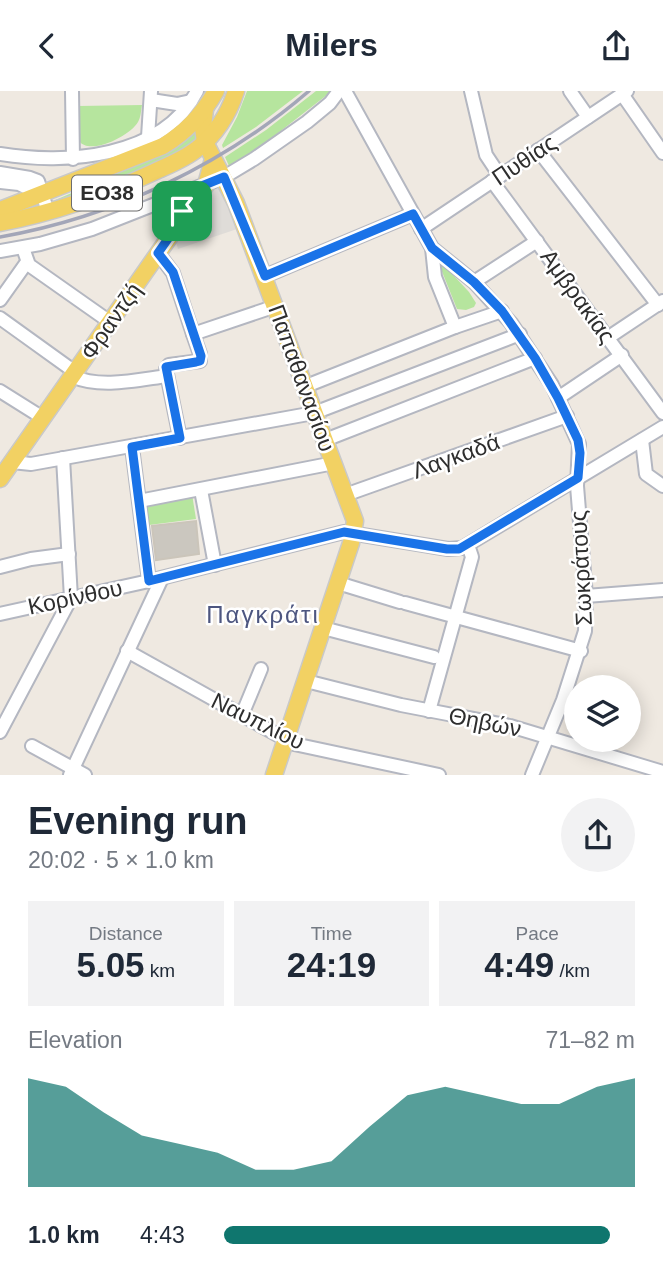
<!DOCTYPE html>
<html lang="en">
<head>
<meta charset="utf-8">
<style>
  body { margin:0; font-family:Helvetica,sans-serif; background:#f2f2f3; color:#1f2937; height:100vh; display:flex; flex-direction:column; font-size:26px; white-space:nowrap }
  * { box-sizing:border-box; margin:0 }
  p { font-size:23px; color:#747a83 }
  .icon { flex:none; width:38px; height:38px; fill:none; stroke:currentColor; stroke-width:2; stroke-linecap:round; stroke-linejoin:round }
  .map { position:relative; height:684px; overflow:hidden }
  .panel { display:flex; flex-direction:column; background:#fff; flex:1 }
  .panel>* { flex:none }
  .tools { position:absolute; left:564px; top:584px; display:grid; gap:14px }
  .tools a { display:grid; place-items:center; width:77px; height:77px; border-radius:50%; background:#fff; box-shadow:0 4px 18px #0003; font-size:35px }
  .pin { position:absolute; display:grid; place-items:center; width:60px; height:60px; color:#fff; margin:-30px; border-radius:14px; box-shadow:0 4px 10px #0006 }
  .round { display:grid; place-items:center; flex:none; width:74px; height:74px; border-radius:37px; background:#f2f2f3 }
  .overview { display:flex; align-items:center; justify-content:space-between; height:119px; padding:0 28px }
  h1 { font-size:38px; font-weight:700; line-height:52px }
  .stats { display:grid; grid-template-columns:repeat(3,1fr); gap:10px; height:119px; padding:7px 28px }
  .stats div { display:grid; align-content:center; border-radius:0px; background:#f2f2f3; text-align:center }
  .stats b { font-size:35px; font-weight:700 }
  .stats small { font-size:19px; font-weight:400 }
  .stats p { font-size:19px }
  .chart { height:196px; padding:14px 28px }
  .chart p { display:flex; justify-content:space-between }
  .chart svg { width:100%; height:126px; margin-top:7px; fill:#0f766e; opacity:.7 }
  ul { padding:0 28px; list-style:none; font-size:23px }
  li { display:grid; grid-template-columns:112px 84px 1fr; align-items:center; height:52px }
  li i { height:18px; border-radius:9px; background:#0f766e }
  header { display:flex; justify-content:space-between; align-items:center; height:91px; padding:0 28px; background:#fff; font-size:32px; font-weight:700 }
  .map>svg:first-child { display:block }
  .green { fill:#b6e59e }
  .plaza { fill:#dfdcd8 }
  .building { fill:#cbc7bf; stroke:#cbc5ba; stroke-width:2 }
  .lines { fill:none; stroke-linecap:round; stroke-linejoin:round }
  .minor-casing { stroke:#b4b7c1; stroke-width:16 }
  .major-casing { stroke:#c9c9c9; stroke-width:19 }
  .minor { stroke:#fff; stroke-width:12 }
  .major { stroke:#f2d163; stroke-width:16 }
  .rail { stroke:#a3a6b8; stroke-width:3.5 }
  .route-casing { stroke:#fff; stroke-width:14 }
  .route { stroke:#1a73e8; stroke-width:9 }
  .labels { text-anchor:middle; stroke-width:5; stroke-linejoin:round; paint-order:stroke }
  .shield { fill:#fff; stroke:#6d6d6d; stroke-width:2 }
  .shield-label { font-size:21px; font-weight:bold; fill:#2e2e2e }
  .street-label { font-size:23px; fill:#2e2e2e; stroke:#fff }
  .neighbourhood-label { font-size:24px; letter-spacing:2px; fill:#4d5680; stroke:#fff }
</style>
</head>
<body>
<header><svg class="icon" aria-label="back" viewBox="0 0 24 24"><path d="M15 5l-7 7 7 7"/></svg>Milers<svg class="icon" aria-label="share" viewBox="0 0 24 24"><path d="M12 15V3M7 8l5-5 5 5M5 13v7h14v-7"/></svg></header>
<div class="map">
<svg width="663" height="684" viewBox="0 0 663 684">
  <rect width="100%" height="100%" fill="#efe9e1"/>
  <!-- green -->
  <g class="green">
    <path d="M247 0H303L256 36 223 57 222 54 237 26Z"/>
    <path d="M316 0H332L246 67 229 75 225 66 266 39Z"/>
    <path d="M142 14C141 19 141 26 138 31 130 45 90 65 79 50L78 15Z"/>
    <path d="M196 37 195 50 188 57 128 87 53 110 167 61 185 49Z"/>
    <path d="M442 172 469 201 476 212 474 216 466 219 457 218 439 173Z"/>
    <path d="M192 403 196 428 149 434 146 412Z"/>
  </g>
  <!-- plaza -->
  <path class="plaza" d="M218 94 240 137 178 158 176 151 196 115 205 101Z"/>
  <!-- building -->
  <path class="building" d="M196 430 199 463 156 469 152 435Z"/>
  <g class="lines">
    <defs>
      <g id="minor">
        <path d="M72 0 73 68"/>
        <path d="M345 0 432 157 474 191 511 232 552 294 579 353 577 395 586 505 585 540 563 609 532 684"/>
        <path d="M471 0 486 64 500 85"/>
        <path d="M570 0 588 26"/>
        <path d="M622 3 663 62"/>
        <path d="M151 9 177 13 191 10"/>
        <path d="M148 46 151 0"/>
        <path d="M538 59 658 214"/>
        <path d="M0 63C65 74 163 67 197 0"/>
        <path d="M0 82 30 87 38 90 48 121"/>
        <path d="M492 90 663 322"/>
        <path d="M0 91 19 93 42 104"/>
        <path d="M421 138 627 0"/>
        <path d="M23 157 29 174 110 231"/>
        <path d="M432 157 435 186 455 236"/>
        <path d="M0 160 40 153 92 138 224 86 254 68 307 31 330 12 339 0"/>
        <path d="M158 162 173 182 193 243 276 215"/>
        <path d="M265 185 413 123"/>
        <path d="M474 191 537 150"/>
        <path d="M0 209 27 171"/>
        <path d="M0 227 75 281"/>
        <path d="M609 246 663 210"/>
        <path d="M72 285C100 298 137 289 167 285"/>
        <path d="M306 295 455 236 502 220"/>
        <path d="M0 300 43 327"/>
        <path d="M558 307 622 264"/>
        <path d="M180 347 166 278 169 274 200 270V263L193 243"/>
        <path d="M325 349 535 267"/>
        <path d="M642 349 646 383 663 395"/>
        <path d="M132 356 149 490"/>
        <path d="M12 371 31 373 314 322 520 243"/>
        <path d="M201 399 215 474"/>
        <path d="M345 404 567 325"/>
        <path d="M139 410 334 372"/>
        <path d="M0 476 31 468 69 463"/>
        <path d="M338 492 400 511"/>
        <path d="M586 505 663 499"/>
        <path d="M405 512 581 560"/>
        <path d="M0 523 149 490 344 441 448 458 462 457 663 336"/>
        <path d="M323 537 434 566"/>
        <path d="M127 560 294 653 439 684"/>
        <path d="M306 590 401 614 510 635 663 681"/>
        <path d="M429 620 472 466 468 454"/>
        <path d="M242 624 261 578"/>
        <path d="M0 641 71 507 63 367"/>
        <path d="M32 655 85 684"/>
        <path d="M70 684 162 487"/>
      </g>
      <g id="major">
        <path d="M205 18 203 37 205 51 236 112 355 430 351 452 274 684"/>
        <path d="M167 109 179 117 184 126"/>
        <path d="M0 119 163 55C186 41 203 23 216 0"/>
        <path d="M0 132C53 122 105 104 154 81 169 74 185 68 197 58 216 43 229 22 236 0"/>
        <path d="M0 388 206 94 213 68"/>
      </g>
    </defs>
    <!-- minor casing -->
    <use href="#minor" class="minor-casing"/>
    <!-- major casing -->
    <use href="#major" class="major-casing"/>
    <!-- minor -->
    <use href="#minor" class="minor"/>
    <!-- major -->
    <use href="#major" class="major"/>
    <!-- rail -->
    <path class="rail" d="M0 146C113 126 222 75 309 0"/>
  </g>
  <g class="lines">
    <defs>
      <path id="route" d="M224 86 265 185 413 123 432 157 474 191 502 220 535 267 558 307 578 349 580 362 578 387 459 458H447L344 441 149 490 132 356 180 347 166 276 196 271 200 270 201 265 173 181 158 162 184 125 179 117 167 109Z"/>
    </defs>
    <!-- route casing -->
    <use href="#route" class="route-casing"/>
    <!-- route -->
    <use href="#route" class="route"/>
  </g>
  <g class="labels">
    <!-- shield labels -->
    <rect class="shield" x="72" y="84.5" width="70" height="35" rx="5"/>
    <g class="shield-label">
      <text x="107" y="109">ΕΟ38</text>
    </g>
    <!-- street labels -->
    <g class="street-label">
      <text transform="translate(524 69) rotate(-34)" y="8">Πυθίας</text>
      <text transform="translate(578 205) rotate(54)" y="8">Αμβρακίας</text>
      <text transform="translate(111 230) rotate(-55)" y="8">Φραντζή</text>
      <text transform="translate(302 287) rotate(70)" y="8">Παπαθανασίου</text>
      <text transform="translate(456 365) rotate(-20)" y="8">Λαγκαδά</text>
      <text transform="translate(581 477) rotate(-93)" y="8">Σωκράτους</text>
      <text transform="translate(75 506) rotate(-12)" y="8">Κορίνθου</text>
      <text transform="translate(258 630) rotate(26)" y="8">Ναυπλίου</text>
      <text transform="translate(485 631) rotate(11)" y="8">Θηβών</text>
    </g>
    <!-- neighbourhood labels -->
    <g class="neighbourhood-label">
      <text x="263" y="532">Παγκράτι</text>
    </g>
  </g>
</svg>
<div class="tools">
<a><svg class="icon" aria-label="layers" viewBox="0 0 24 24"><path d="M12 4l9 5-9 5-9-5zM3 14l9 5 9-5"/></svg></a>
</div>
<div class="pin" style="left:182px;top:120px;background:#1e9e55"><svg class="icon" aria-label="arrive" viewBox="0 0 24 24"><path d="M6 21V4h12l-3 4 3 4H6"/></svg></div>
</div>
<section class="panel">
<div class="overview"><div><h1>Evening run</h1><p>20:02 · 5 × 1.0 km</p></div><a class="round"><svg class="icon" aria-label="share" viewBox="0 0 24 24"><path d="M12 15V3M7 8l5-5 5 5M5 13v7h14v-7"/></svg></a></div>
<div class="stats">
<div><p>Distance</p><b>5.05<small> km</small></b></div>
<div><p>Time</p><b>24:19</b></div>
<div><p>Pace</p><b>4:49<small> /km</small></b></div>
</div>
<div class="chart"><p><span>Elevation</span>71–82 m</p>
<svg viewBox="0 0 160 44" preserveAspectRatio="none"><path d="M0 44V6L10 9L20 18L30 26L40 29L50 32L60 38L70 38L80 35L90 23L100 12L110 9L120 12L130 15L140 15L150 9L160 6V44z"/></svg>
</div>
<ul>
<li><b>1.0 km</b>4:43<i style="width:94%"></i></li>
</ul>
</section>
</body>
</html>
